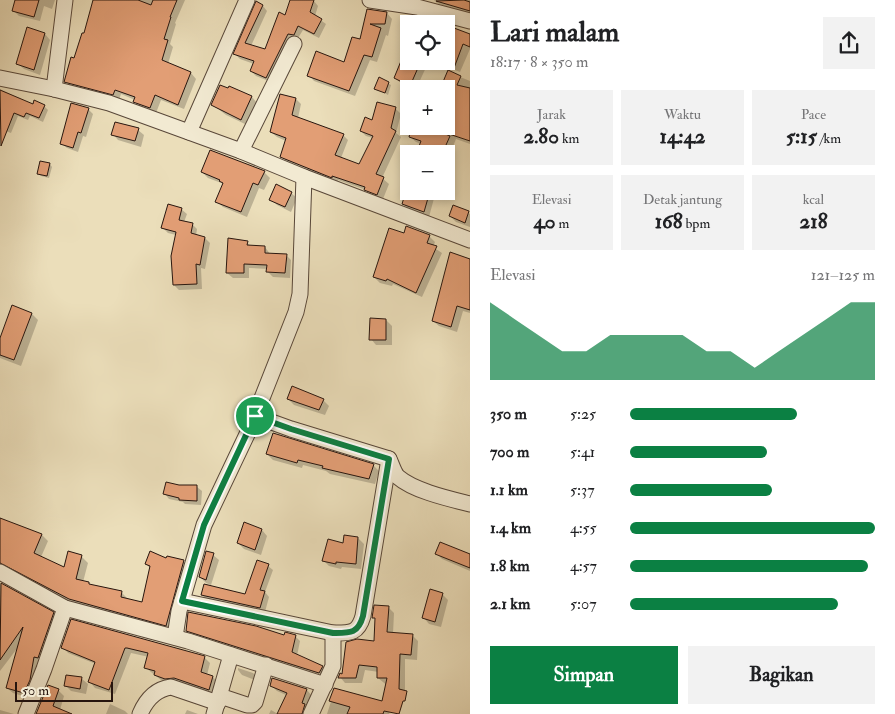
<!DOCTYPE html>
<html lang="id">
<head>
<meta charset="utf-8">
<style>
  body { margin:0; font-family:"IM FELL Double Pica",serif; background:#f2f2f2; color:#202124; height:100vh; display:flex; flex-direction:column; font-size:19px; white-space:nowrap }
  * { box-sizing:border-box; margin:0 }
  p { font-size:16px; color:#757577 }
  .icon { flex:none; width:28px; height:28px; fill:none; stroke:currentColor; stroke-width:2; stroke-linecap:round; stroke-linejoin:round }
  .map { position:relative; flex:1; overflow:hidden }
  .sheet { display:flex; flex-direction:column; background:#fff; width:425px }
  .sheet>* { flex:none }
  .buttons { position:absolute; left:400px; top:15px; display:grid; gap:10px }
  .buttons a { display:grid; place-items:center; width:55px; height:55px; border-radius:0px; background:#fff; box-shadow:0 2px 8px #0003; font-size:25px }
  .scale { position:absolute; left:15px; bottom:12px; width:98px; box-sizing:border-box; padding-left:5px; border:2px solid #27150e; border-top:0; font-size:14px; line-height:18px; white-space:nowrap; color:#27150e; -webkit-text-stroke:4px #f2ead2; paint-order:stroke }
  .pin { position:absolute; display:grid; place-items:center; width:42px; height:42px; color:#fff; margin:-21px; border:2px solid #fff; border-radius:50%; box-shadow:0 1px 5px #0007 }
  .round { display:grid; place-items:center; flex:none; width:52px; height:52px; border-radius:0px; background:#f2f2f2 }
  .summary { display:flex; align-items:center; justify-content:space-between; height:85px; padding:0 20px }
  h1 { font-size:28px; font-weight:700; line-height:38px }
  .metrics { display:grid; grid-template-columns:repeat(3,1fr); gap:8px; height:85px; padding:5px 20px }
  .metrics div { display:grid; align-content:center; border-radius:0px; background:#f2f2f2; text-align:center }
  .metrics b { font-size:21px; font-weight:700 }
  .metrics small { font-size:14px; font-weight:400 }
  .metrics p { font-size:14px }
  .chart { height:140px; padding:10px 20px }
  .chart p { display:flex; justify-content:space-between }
  .chart svg { width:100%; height:90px; margin-top:5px; fill:#0b8043; opacity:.7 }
  .primary-button { display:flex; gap:10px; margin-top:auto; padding:10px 20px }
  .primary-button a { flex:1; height:58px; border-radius:0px; background:#0b8043; color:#fff; font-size:20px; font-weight:700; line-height:58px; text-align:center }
  .primary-button a+a { background:#f2f2f2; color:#202124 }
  ul { padding:0 20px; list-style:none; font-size:16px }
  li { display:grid; grid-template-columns:80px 60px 1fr; align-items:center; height:38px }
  li i { height:12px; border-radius:6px; background:#0b8043 }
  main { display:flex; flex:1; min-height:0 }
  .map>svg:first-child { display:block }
  .shadow { fill:#0003 }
  .building { fill:#e29e75; stroke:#27150e }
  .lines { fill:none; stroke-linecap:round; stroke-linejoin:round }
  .street-casing { stroke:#584739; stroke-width:17 }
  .street { stroke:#f2ead2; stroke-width:15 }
  .route-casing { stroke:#fff; stroke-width:10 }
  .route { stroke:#0b8043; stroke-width:6 }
</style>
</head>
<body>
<main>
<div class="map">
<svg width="470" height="714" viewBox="0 0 470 714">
  <rect width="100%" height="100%" fill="#ebdeba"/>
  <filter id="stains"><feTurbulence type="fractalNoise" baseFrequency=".004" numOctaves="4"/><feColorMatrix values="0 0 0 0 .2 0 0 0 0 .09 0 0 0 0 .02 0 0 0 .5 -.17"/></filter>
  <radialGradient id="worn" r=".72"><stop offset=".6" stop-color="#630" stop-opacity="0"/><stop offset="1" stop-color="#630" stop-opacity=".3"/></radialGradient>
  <!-- shadow -->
  <g class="shadow">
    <path d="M16 0H55L52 9 44 6 40 21 19 16 13 10Z"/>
    <path d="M96 0H185L175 23 176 24 170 44 173 47 168 64 191 73 196 79 184 109 161 100 156 113 140 107 135 102V100L121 94 119 100 71 87 66 82 85 35Z"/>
    <path d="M291 0 314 1 318 6 315 16 326 24 319 38 303 30 271 82 256 76 251 71 254 64 240 59 235 54 263 6 267 11 251 46 266 51 286 17Z"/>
    <path d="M434 0H470V14L454 10 437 3Z"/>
    <path d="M368 10 387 13 392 19 388 36 386 35 377 62 370 60 355 96 314 81 309 75 345 64 361 41Z"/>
    <path d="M423 20 435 24H422Z"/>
    <path d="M45 34 50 40 40 75 24 69 18 64Z"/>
    <path d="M470 35V49L460 72 433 61H446Z"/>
    <path d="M408 42 409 61H429L416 89H412L401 83 395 78Z"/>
    <path d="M448 72 470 81V144L456 139 446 164V154H418L421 144 416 142 410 137 414 126H446Z"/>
    <path d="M379 79 391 85 388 95 376 88Z"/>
    <path d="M0 89 34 106H44L48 110 43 122 30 116 28 120 18 116 11 133 0 129V110L2 106 0 105Z"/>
    <path d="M229 89 252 97 257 103 247 125 226 115 213 105Z"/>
    <path d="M281 95 296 99 301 104 298 118 343 135 348 140 341 158 360 165 373 138 366 136 361 131 373 121 396 109 401 114 396 133 401 137 382 178 389 184 383 199 371 195 366 190 338 180 337 182 287 162 282 157 286 141 277 137 271 132Z"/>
    <path d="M88 109 93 114 86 137 83 136 78 152 67 148 61 143Z"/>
    <path d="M138 130 144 135 141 147 118 140 113 134Z"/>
    <path d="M50 164 52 167 49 178 41 176 38 173Z"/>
    <path d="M202 172H264L270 178 264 190 259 188 247 217 223 207 217 202 224 184 208 178Z"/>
    <path d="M409 187V191H436L429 217 409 209 403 204Z"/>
    <path d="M291 193 297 198 291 212 277 205 271 199Z"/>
    <path d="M453 207 470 214V227L456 222 450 216Z"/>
    <path d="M181 209 187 214 184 222 192 224 197 229 196 236 205 238 210 243 205 269 201 268 202 289 179 290 174 285 176 235 168 233 163 228Z"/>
    <path d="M404 234 429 236 435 242 433 247 442 253 422 297 393 284 392 286 380 283 374 277Z"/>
    <path d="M247 243 251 246 265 247 270 254 286 255 291 260 290 278 273 277 267 271 268 269 249 268V278H233L227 273Z"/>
    <path d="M470 263V313L463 311 457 332 439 326 433 321Z"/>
    <path d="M32 314 38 320 21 366 0 358V338Z"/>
    <path d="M386 320 392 326V345H376L371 339Z"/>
    <path d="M288 399 323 400 329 406 325 415 294 405Z"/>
    <path d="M267 454 373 465 379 471 375 484 330 474 326 471 303 465 302 468 273 460Z"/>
    <path d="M178 486 197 487 202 491 201 505 185 504 183 502 169 499 165 494Z"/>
    <path d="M2 520 42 535 48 541 41 557 64 568 81 556 88 563 83 582 91 586 121 592 128 599 142 604 151 569 146 564 167 560 183 561 190 568 173 631 76 605 12 570 0 565V525Z"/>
    <path d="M262 530 267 536 261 555 244 549 238 543Z"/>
    <path d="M358 538 364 544 361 569 342 567 341 569 329 566 323 560Z"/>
    <path d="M436 553 470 556V571L442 559Z"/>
    <path d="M213 555 219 560 211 585 206 583 200 577Z"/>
    <path d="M268 566 273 570 265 592 269 597 265 612 207 600 202 595H245Z"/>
    <path d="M0 584 53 613 58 619 29 698 13 693 7 688 19 646 0 671Z"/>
    <path d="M442 594 448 600 441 627 429 624 424 618Z"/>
    <path d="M388 607 394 613 393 634 412 635 418 641 417 660 405 659V700L378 678 379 672 365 670 362 683H345L340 677 343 676 375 643 376 620 374 617Z"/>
    <path d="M72 621 205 658 210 663 207 675 213 677 218 683 214 695 161 680 146 668 149 657 131 653 115 694 95 688 90 682 96 664 68 653 63 647Z"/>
    <path d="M187 630 295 636 300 641 297 656 322 667 327 672 325 678 193 636Z"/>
    <path d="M238 668 253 673 258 678 257 681 242 675 238 670Z"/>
    <path d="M82 679 88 684 86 694 71 691 65 685Z"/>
    <path d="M273 679 307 690 312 696 309 714H278L286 695 277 691 271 685Z"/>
    <path d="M335 689 391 709 389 714H327Z"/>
    <path d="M58 690 64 696 60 710 69 714H36Z"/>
    <path d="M110 704 125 711 128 714H106Z"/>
    <path d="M0 710 14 714H0Z"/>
    <path d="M187 710 198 714H185Z"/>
    <path d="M271 710 278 714H269Z"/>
  </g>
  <!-- building -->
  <g class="building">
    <path d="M15 0H39L34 17 12 11Z"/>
    <path d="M93 0H138L151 5 153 0H177L170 17H171L164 39 168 40 162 60 191 72 178 105 155 95 150 108 133 102 135 97 115 90 113 95 64 82 71 57 74 58 82 33H84Z"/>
    <path d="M290 0H314L310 12 322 19 314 34 298 26 294 35 288 34 266 78 250 71 254 61 233 54 256 1 263 5 245 43 265 49 279 12 285 15Z"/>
    <path d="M464 0 470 2V11L436 1Z"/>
    <path d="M367 9 387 12 385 24H370L381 28 372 57 364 55 349 91 307 76 316 51 344 62 352 37 360 39Z"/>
    <path d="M446 25 470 34V47L463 44 454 68 446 64Z"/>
    <path d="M27 27 45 33 34 70 16 64Z"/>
    <path d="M401 61H421L410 86 394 78Z"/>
    <path d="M448 70 461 76 457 85 470 88V141L446 133V89H440Z"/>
    <path d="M379 77 389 82 385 93 374 89Z"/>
    <path d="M220 85 228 88 229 86 252 96 241 120 211 105Z"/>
    <path d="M0 90 33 104 34 100 45 105 39 118 26 113 24 117 14 113 1 146Z"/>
    <path d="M280 94 296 98 292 115 344 134 335 155 359 164 373 136 360 131 365 117 372 120 377 102 396 107 391 128 396 131 376 174 384 177 377 195 364 190 365 187 332 176V178L280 157 286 138 270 132Z"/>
    <path d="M71 103 89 108 81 133 78 132 73 148 60 144Z"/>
    <path d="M115 122 139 128 135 141 111 135Z"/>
    <path d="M412 126H420L438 131 450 136 442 154H416L421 141 409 137Z"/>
    <path d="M210 150 265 171 258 185 253 183 241 212 215 202 223 183 219 181 220 180 201 172Z"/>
    <path d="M40 161 50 163 47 176 37 174Z"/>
    <path d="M276 184 292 192 285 207 269 200Z"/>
    <path d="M406 191H430L424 212 402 204Z"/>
    <path d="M168 204 182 208 179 220 193 223 191 233 205 237 200 265 196 264 197 284 173 285 171 256 176 232 161 228Z"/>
    <path d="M453 205 469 211 465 223 449 216Z"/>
    <path d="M406 226 430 235 427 243 437 246 416 293 387 279 386 281 373 277 389 228 404 233Z"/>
    <path d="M228 238 248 241 247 245 265 246V253L287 254 285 273 266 272 267 265 244 264V273H226Z"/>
    <path d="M450 252 470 259V310L457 306 451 327 432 321Z"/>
    <path d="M12 305 32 313 14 360 0 355V338Z"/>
    <path d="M370 318 386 319V340H369Z"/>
    <path d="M292 386 324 399 319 410 287 399Z"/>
    <path d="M273 433 374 464 369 479 322 468 323 466 298 460 297 463 266 454Z"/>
    <path d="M166 482 179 485H197V501L179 500V498L163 494Z"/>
    <path d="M0 518 42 534 34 553 64 567 68 551 82 555 76 579 89 582V584L122 591 121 597 142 602 150 566 145 564 150 551 166 558 167 556 184 560 166 626 69 599 0 563Z"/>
    <path d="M244 522 262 529 255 550 237 543Z"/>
    <path d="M344 535 358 537 356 564 336 562V564L322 561 328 539 343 543Z"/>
    <path d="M440 542 470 554V568L435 554Z"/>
    <path d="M206 551 214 553 206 580 199 577Z"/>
    <path d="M257 560 269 564 260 590 265 591 260 608 201 595 204 584 245 594Z"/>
    <path d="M1 583 54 612 38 658 34 657 30 680 24 693 6 688 23 627 0 660Z"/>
    <path d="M430 589 443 593 435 622 422 618Z"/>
    <path d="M374 605 389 606 387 632 413 634 411 655 400 654 399 689 407 691 405 701H403L399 714 384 711 383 714H347L350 707 329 701 334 688 382 701 387 678H377V667L359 665 356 678H338L340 673 342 674 346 642 357 639 374 641 375 618H372Z"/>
    <path d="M188 612 256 626 284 635 285 632 296 635 292 652 323 666 319 673 186 631Z"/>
    <path d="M71 619 205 656 201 672 213 676 209 690 174 678 165 679 154 675 155 671 144 668 148 653 127 648H125L109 690 88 682 95 662 61 648Z"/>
    <path d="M66 675 82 677 80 689 64 686Z"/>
    <path d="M272 678 307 689 302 703 305 704 302 714H277L287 693 270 686Z"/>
    <path d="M48 685 59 689 53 706 72 714H36Z"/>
  </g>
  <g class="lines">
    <defs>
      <g id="street">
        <path d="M370 0 417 7 470 21"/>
        <path d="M0 78 54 89 109 103 241 151 304 177 470 240"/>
        <path d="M54 89 65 0"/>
        <path d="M189 132 247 0"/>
        <path d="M241 151 294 44"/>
        <path d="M255 416 291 429 389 459C392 465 394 473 398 477 414 491 450 499 470 504"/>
        <path d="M0 572 65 608 188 641 325 685"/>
        <path d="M182 601 333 633C350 633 358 634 363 616L389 459"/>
        <path d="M175 637 179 611 204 525 251 426 296 312 300 294 304 177"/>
        <path d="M220 696 247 705H252L255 702 266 665"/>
        <path d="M26 714 44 669 65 608"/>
        <path d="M140 714C146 700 156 689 171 687L218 703"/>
        <path d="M214 714 231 655"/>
        <path d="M311 714 333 666V633"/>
      </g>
    </defs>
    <!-- street casing -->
    <use href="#street" class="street-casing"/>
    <!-- street -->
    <use href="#street" class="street"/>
  </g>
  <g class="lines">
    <defs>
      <path id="route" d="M255 416 291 429 389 459 363 616C358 634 350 633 333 633L182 601 204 525Z"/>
    </defs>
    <!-- route casing -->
    <use href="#route" class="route-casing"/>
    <!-- route -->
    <use href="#route" class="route"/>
  </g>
  <rect width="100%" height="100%" filter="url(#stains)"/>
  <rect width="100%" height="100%" fill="url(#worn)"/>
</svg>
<div class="buttons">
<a><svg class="icon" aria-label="locate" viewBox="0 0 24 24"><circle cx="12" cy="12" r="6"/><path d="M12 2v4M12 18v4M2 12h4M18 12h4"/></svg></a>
<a>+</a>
<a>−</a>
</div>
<div class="scale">50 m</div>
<div class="pin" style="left:255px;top:416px;background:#1e9e55"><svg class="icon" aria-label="arrive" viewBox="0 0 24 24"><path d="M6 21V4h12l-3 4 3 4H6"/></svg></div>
</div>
<section class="sheet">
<div class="summary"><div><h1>Lari malam</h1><p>18:17 · 8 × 350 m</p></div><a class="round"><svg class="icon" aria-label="share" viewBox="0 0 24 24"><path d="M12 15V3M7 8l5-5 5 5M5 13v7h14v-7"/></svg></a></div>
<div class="metrics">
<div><p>Jarak</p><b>2.80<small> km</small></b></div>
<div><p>Waktu</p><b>14:42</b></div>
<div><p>Pace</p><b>5:15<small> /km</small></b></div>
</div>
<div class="metrics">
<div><p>Elevasi</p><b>40<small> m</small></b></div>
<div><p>Detak jantung</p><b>168<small> bpm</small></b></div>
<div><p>kcal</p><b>218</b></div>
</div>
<div class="chart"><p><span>Elevasi</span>121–125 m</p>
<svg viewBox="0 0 160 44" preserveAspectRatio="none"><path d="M0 44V6L10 14L20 22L30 30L40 30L50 22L60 22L70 22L80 22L90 30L100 30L110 38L120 30L130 22L140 14L150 6L160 6V44z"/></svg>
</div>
<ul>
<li><b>350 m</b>5:25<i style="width:68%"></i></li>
<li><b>700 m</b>5:41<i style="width:56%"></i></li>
<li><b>1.1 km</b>5:37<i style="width:58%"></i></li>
<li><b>1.4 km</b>4:55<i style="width:100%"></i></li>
<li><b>1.8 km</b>4:57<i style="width:97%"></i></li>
<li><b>2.1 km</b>5:07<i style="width:85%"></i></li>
</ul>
<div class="primary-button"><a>Simpan</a><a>Bagikan</a></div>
</section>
</main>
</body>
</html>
